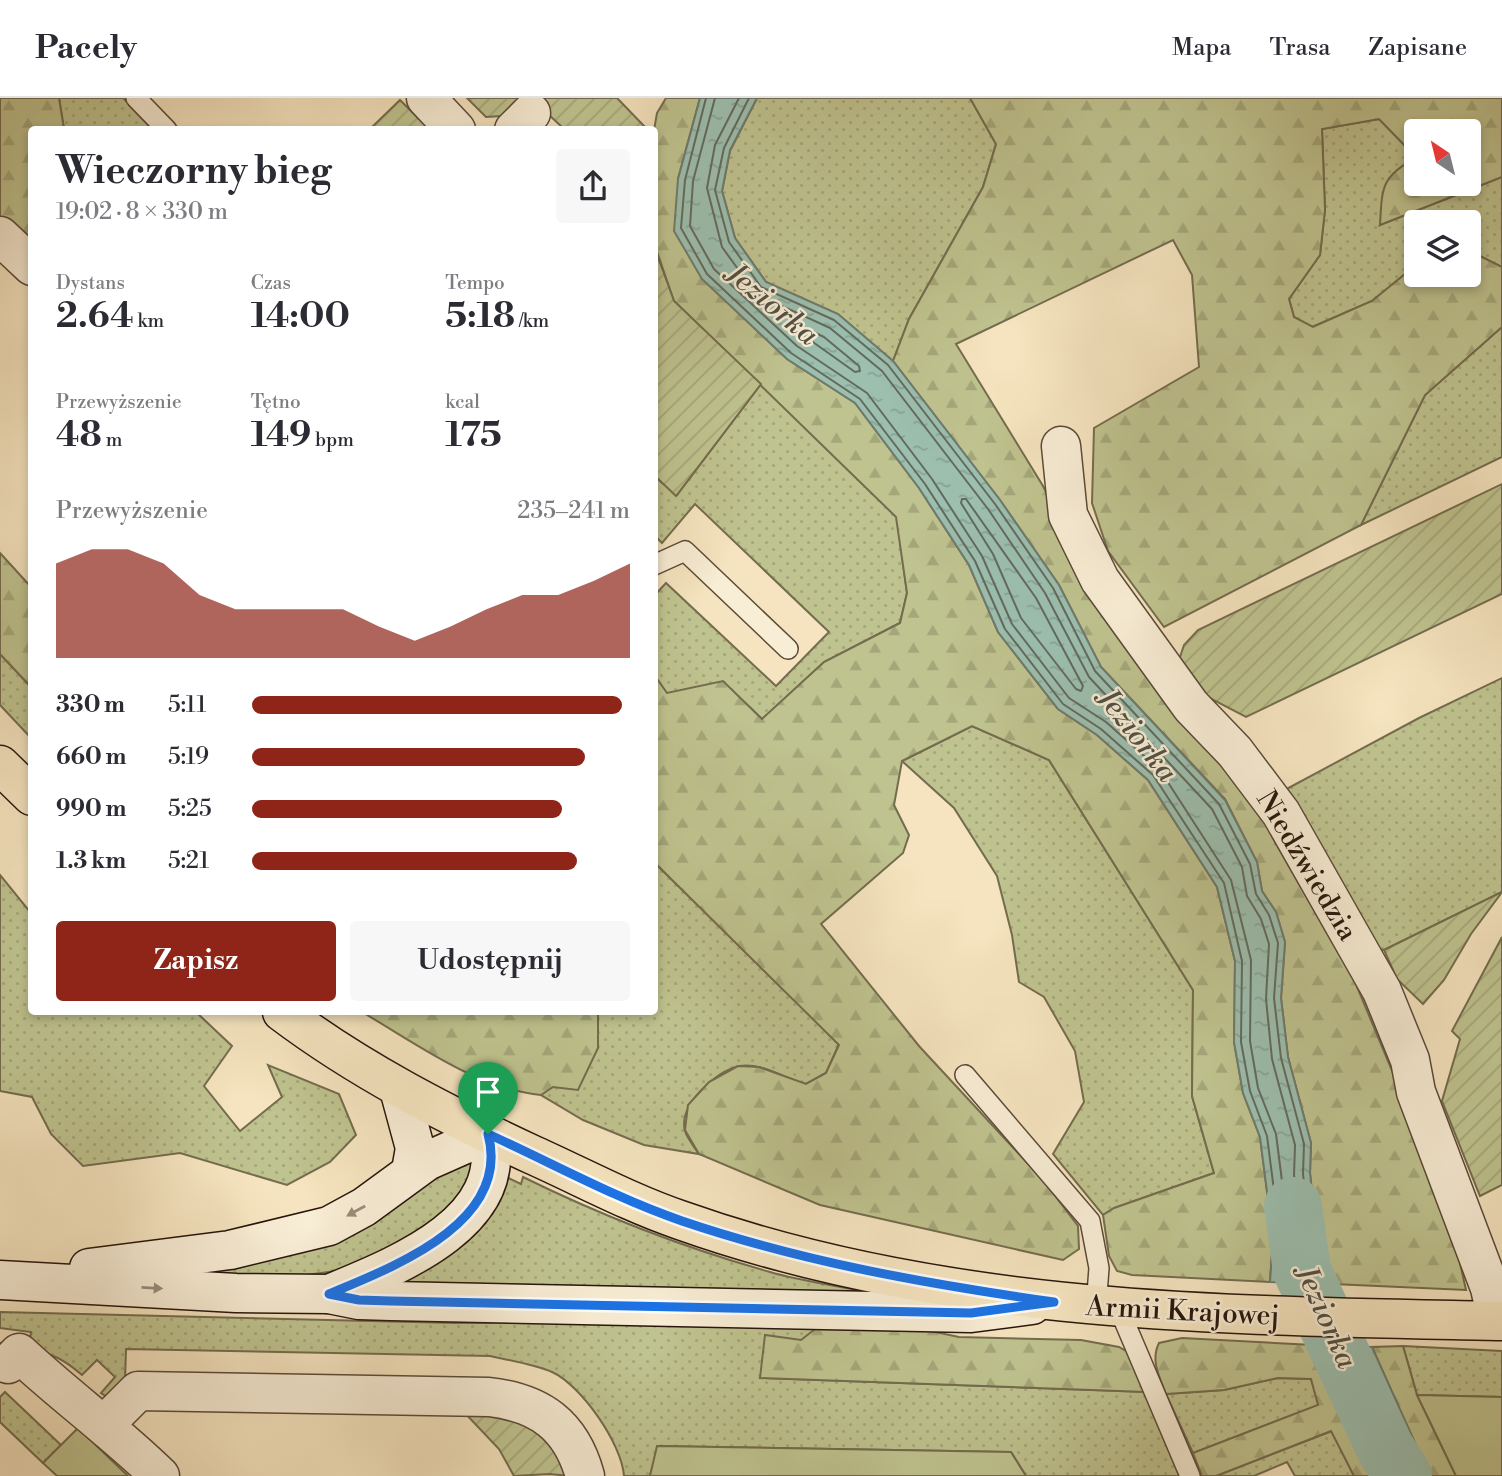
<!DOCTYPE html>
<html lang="pl">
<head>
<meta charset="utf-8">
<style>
  body { margin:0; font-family:"Libre Bodoni",serif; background:#f7f7f7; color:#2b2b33; height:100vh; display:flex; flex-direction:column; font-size:26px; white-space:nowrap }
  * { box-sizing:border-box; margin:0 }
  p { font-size:23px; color:#7c7c81 }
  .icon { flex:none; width:38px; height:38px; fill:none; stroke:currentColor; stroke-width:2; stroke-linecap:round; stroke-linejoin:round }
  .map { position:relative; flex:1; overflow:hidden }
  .drawer { position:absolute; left:28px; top:28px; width:630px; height:889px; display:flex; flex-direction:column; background:#fff; border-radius:7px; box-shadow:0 4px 10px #0003 }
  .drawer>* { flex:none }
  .needle { width:46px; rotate:325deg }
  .buttons { position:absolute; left:1404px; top:21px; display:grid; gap:14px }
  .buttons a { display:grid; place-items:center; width:77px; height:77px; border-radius:7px; background:#fff; box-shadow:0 4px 10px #0003; font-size:35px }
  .pin { position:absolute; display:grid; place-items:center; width:60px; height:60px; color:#fff; margin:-72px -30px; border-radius:50% 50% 50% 0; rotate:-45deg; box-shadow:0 0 7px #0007 }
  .pin .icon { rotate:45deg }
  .round { display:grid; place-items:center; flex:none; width:74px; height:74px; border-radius:7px; background:#f7f7f7 }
  .headline { display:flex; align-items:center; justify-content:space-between; height:119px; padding:0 28px }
  h1 { font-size:38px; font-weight:700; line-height:52px }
  .figures { display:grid; grid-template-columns:repeat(3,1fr); gap:10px; height:119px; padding:7px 28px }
  .figures div { display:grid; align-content:center }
  .figures b { font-size:35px; font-weight:700 }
  .figures small { font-size:19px; font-weight:400 }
  .figures p { font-size:19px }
  .chart { height:196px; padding:14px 28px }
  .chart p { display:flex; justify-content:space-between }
  .chart svg { width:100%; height:126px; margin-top:7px; fill:#8f2418; opacity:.7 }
  .cta { display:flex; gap:14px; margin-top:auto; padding:14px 28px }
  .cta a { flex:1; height:80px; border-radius:7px; background:#8f2418; color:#fff; font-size:28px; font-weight:700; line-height:80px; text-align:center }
  .cta a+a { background:#f7f7f7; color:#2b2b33 }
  ul { padding:0 28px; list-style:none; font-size:23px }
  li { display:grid; grid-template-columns:112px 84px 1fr; align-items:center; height:52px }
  li i { height:18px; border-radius:9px; background:#8f2418 }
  header { display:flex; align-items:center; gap:42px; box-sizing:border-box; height:98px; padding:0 35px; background:#fff; border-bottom:2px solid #e1e1e2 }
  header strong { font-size:33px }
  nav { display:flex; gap:38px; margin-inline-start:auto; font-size:24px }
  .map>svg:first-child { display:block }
  .grass { fill:url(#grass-dots); stroke:#746c4e; stroke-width:2 }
  .forest { fill:url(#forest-firs); stroke:#746c4e; stroke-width:2 }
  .park { fill:#bfc38f; stroke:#746c4e; stroke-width:2 }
  .garden { fill:url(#garden-furrows); stroke:#746c4e; stroke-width:2 }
  .water { fill:url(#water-ripples); stroke:#6e7b6e; stroke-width:2 }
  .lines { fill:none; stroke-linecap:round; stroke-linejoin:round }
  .shore { stroke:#626a5e; stroke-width:2 }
  .river { stroke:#9cbfaf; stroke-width:58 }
  .lane-casing { stroke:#5b4939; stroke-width:22 }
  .street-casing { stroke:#5b4939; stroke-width:41 }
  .secondary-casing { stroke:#28150c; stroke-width:41 }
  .primary-casing { stroke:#28150c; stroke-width:41 }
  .lane { stroke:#f8edd5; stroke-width:19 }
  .street { stroke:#f8edd5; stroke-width:38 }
  .secondary { stroke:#f8edd5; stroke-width:38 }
  .primary { stroke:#f5e4bf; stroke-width:38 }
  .oneway { fill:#9a8c7b }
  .route-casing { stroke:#fff; stroke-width:14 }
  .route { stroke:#1a73e8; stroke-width:9 }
  .labels { text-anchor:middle; stroke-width:5; stroke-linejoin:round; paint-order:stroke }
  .street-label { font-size:28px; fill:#28150c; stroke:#f8edd5 }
  .water-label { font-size:30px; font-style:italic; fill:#515045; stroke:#f8edd5 }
</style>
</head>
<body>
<header>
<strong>Pacely</strong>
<nav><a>Mapa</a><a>Trasa</a><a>Zapisane</a></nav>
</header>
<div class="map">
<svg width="1502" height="1378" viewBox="0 0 1502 1378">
  <defs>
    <pattern id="grass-dots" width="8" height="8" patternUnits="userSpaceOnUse" patternTransform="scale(1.75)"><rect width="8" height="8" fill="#bfc38f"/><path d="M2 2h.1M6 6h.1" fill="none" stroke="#a4a77a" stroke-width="1.8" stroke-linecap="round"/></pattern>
    <pattern id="forest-firs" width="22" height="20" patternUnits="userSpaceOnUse" patternTransform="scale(1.75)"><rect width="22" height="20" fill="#bfc38f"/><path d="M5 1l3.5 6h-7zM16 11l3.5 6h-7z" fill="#a4a77a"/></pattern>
    <pattern id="garden-furrows" width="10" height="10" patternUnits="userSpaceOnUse" patternTransform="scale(1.75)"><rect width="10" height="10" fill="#bfc38f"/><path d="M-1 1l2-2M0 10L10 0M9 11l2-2" fill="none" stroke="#a4a77a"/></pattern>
    <pattern id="water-ripples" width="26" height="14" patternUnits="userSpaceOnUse" patternTransform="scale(1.75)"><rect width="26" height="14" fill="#9cbfaf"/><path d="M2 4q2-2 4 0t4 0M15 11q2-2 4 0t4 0" fill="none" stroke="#86a395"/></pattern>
  </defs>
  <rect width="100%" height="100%" fill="#f5e4bf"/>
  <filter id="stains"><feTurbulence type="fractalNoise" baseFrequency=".00286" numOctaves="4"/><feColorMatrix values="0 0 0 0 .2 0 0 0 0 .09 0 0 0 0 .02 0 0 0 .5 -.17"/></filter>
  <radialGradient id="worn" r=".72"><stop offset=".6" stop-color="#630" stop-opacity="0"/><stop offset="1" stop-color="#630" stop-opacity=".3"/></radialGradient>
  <!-- grass -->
  <g class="grass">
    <path d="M59 0H123L155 31H64Z"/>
    <path d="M757 0H970L996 46 983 89 909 221 893 263 838 216 766 184 735 140 722 93 730 53Z"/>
    <path d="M1379 21 1416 59 1380 127 1502 79V169L1468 152V124H1416V167L1372 203 1312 229 1294 219 1289 201 1320 157 1325 112 1322 31Z"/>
    <path d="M1502 229V359L1361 427 1425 297Z"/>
    <path d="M761 286 897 419 907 495 900 525 824 564 762 621 723 584 667 596 654 578 655 497 666 485 776 588 829 534 695 406 662 445 655 438 654 378 677 397Z"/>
    <path d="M0 556 31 589V640L0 607Z"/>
    <path d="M1502 580V794L1384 852 1373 851 1281 694 1419 620Z"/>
    <path d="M972 628 1049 662 1193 892 1192 998 1214 1075 1115 1110 1103 1117 1053 1056 1084 1004 1075 953 1044 899 1019 884 1012 837 997 778 954 710 902 663Z"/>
    <path d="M655 765 839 946 826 975 806 986C785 981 762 964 739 968 716 973 678 1007 685 1033 687 1040 694 1049 699 1056L644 1047 583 1022 541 997 598 950V914H654Z"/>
    <path d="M0 777 31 815 32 914H196L232 948 204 988 240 1033 282 999 268 967 339 996 356 1037 330 1064 287 1087 180 1055 83 1068 51 1036 32 999 0 993Z"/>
    <path d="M474 1062V1078L430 1131 343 1172 306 1177 128 1175 342 1140 373 1126 438 1074Z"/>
    <path d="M506 1079 521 1086 523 1079C602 1118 685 1150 770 1174 801 1183 834 1187 865 1194L396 1184Z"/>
    <path d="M0 1214 455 1225 824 1224 761 1280 1146 1294 1182 1378H1026L1011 1354 658 1348 650 1378H624C622 1346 581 1287 552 1274 536 1267 508 1262 490 1258L126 1251 125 1282 107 1299 101 1295 115 1279 97 1262 82 1277C50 1249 39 1253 0 1260V1245L29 1247 31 1234 0 1230Z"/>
    <path d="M1403 1248 1502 1253V1299L1417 1297Z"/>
    <path d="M1278 1280 1311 1281 1319 1307 1193 1355 1166 1296 1224 1292Z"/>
    <path d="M5 1294 61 1347 43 1365 0 1324V1299Z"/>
    <path d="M1332 1333 1354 1378H1295L1287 1364 1254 1378H1216Z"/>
  </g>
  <!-- forest -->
  <g class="forest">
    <path d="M0 0H59L64 31 32 32 31 148 0 118Z"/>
    <path d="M666 0H700L678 81 749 225 787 261 855 305 919 390 969 467 998 534 1058 611 1097 637 1148 682 1217 789 1235 863 1234 944 1243 995 1260 1039 1273 1140 1270 1184 1132 1177 1117 1173 1109 1158 1103 1117 1114 1110 1214 1075 1192 998 1193 892 1049 662 972 628 902 663 894 707 909 737 903 755 821 826 919 948 1043 1082 1078 1128 1079 1151 1063 1162 820 1107 699 1056 685 1032 688 1007 709 984 738 968 759 969 806 986 826 975 839 947 655 765V578L667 595 723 583 762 621 824 564 900 525 907 495 896 419 674 203 655 148 654 32 657 15Z"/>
    <path d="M970 0H1502V79L1380 127C1382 90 1381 78 1416 60V86H1468V33H1416V59L1379 21 1322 31 1325 112 1320 157 1289 201 1294 219 1313 229 1372 203 1416 167V177H1468V152L1502 169V229L1425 297 1361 427 1164 529 1108 453 1092 405 1094 330 1199 269 1192 177 1173 142 956 246 1043 388 1117 537 1271 723 1335 836 1446 1102 1466 1192 1333 1186 1316 1132 1310 1075 1311 1045 1288 959 1281 900 1285 844 1276 814 1262 793 1257 764 1225 701 1101 569 1059 487 1000 402 893 263 909 221 983 89 996 46Z"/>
    <path d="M0 455 31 489V589L0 556Z"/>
    <path d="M362 914H598V950L578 992 553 989 541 997C477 991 417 946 362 914Z"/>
    <path d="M824 1224 916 1230 959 1239 1081 1242 1119 1249 1131 1256 1146 1294 760 1280 765 1237 801 1242Z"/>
    <path d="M1182 1240 1313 1247 1379 1378H1354L1331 1333 1216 1378H1202L1193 1355 1318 1307 1311 1281 1278 1280 1224 1292 1166 1296C1160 1279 1150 1263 1159 1245Z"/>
    <path d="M1403 1248 1417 1297 1456 1378H1431L1419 1357 1372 1249Z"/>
  </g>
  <!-- park -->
  <g class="park">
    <path d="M1417 1297 1502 1299V1378H1456Z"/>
    <path d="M78 1330 128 1378H57L43 1365Z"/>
    <path d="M657 1348 1011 1354 1026 1378H650Z"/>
  </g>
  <!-- garden -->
  <g class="garden">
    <path d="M467 0H522L502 18 486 19Z"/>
    <path d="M531 0H617L647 31H564Z"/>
    <path d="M400 2 429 31H370Z"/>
    <path d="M654 148 674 203 761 286 676 398 655 378Z"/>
    <path d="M1502 386V496L1246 619 1200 595 1179 562 1184 547 1198 532Z"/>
    <path d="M1502 794 1471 836 1444 882 1423 906 1397 881 1384 852Z"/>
    <path d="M1502 839V1087L1480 1098 1442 1003 1460 941 1452 933Z"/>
    <path d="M463 1313C535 1316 532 1320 571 1378L549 1376 514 1378 499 1351Z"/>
  </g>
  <!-- water -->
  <g class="water">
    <path d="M700 0H757L730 52 722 93 735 140 766 184 838 216 893 263 1000 402 1059 487 1101 569 1225 702 1257 764 1262 793 1276 814 1285 844 1281 900 1288 959 1311 1045 1310 1075 1316 1132 1333 1186 1270 1184 1273 1140 1260 1039 1243 995 1234 944 1235 863 1217 789 1148 682 1097 637 1058 611 998 534 969 467 919 390 855 305 787 261 702 181 674 133 678 81Z"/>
    <path d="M1313 1247 1372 1249 1430 1378H1379Z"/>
  </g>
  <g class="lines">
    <!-- shore -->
    <g class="shore">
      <path d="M706 0 685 82 681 130 707 176 791 255 860 301 925 386 975 463 1005 531 1063 606 1101 631 1153 677 1224 785 1242 863 1241 944 1250 993 1267 1038 1280 1139 1278 1175 1320 1178 1322 1175 1309 1133 1303 1076 1304 1046 1281 960 1274 900 1278 845 1269 817 1256 796 1250 766 1219 706 1095 573 1053 490 995 406 888 267 834 222 761 189 729 144 715 92 724 50 749 0"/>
      <path d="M715 0 693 83 690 128 714 171 797 248 867 295 932 381 982 458 1012 526 1069 600 1106 624 1160 672 1231 782 1251 862 1250 943 1258 990 1276 1036 1289 1138 1287 1166 1308 1169 1294 1077 1295 1047 1272 961 1266 901 1269 846 1261 821 1247 798 1242 769 1212 711 1089 579 1045 495 988 411 882 273 830 230 756 196 722 149 707 90 715 47 739 0"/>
      <path d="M801 228 824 239 859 268 860 273 855 274 796 232Z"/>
      <path d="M962 401H966L1036 500 1083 588 1081 593 1076 591 1021 520 993 456 961 405Z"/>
      <path d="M1384 1378 1327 1259 1328 1255 1368 1257 1422 1378"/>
      <path d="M1393 1378 1392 1369 1341 1268 1343 1264 1362 1266 1412 1378"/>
    </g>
    <!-- river -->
    <path class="river" d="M1293 1108 1302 1173 1385 1350 1403 1378"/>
    <defs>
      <g id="lane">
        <path d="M136 0 167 32"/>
        <path d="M654 467 685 453 788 551"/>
        <path d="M965 977 1090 1123 1099 1170 1096 1209"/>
        <path d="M1119 1211 1190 1378"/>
      </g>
      <g id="street">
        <path d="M426 0 456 32"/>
        <path d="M514 32 531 15"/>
        <path d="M0 138 32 168"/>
        <path d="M1061 348 1068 417 1100 482 1191 608 1235 654 1281 715 1382 893 1410 962 1416 994 1490 1190 1497 1222"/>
        <path d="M8 1266 19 1255C65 1298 115 1334 160 1378"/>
        <path d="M105 1326 138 1293 489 1299C540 1305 571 1327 585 1378"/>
      </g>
      <g id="secondary">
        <path d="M399 991 415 1050 411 1073"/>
        <path d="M89 1170 230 1152 329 1128 364 1109 427 1063 488 1036C511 1125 394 1169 329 1196"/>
        <path d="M0 1182 236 1195 329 1196 359 1202 391 1203 971 1215 1032 1207"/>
      </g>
      <g id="primary">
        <path d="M0 667 32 698"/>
        <path d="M282 914C359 972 445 1016 533 1057 582 1079 630 1105 680 1122 947 1217 1223 1217 1502 1223"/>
      </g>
    </defs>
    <!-- lane casing -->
    <use href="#lane" class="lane-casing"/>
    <!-- street casing -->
    <use href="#street" class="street-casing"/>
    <!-- secondary casing -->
    <use href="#secondary" class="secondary-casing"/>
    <!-- primary casing -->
    <use href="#primary" class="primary-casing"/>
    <!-- lane -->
    <use href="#lane" class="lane"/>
    <!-- street -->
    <use href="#street" class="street"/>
    <!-- secondary -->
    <use href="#secondary" class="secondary"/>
    <!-- primary -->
    <use href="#primary" class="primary"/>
  </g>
  <!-- one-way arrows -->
  <defs><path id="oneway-solid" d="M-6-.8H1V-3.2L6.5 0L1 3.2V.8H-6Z" transform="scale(1.75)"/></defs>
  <g class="oneway">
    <use href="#oneway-solid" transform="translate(356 1113) rotate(151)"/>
    <use href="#oneway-solid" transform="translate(152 1190) rotate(3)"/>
  </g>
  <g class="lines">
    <defs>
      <path id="route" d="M488 1036C552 1065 615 1100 682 1123 803 1164 927 1186 1054 1204L971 1215 391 1203 359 1202 329 1196C393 1169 512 1125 488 1036Z"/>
    </defs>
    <!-- route casing -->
    <use href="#route" class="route-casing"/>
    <!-- route -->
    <use href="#route" class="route"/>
  </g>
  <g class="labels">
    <!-- street labels -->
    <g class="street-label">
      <text transform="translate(1308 767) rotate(59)" y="10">Niedźwiedzia</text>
      <text transform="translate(1183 1212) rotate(3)" y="10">Armii Krajowej</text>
    </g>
    <!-- water labels -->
    <g class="water-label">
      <text transform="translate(773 206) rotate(40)" y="10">Jeziorka</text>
      <text transform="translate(1138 637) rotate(52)" y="10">Jeziorka</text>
      <text transform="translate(1327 1219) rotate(66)" y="10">Jeziorka</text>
    </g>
  </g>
  <rect width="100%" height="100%" filter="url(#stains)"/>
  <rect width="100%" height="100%" fill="url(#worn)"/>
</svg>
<div class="buttons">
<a><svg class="needle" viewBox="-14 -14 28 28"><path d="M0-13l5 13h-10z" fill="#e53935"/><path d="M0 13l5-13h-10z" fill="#7c7c81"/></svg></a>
<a><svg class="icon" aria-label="layers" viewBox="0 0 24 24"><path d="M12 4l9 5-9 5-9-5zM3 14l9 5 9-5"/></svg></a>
</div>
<div class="pin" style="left:488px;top:1036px;background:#1e9e55"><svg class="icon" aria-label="arrive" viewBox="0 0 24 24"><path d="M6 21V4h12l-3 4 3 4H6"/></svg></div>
<section class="drawer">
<div class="headline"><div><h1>Wieczorny bieg</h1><p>19:02 · 8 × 330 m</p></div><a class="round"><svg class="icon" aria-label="share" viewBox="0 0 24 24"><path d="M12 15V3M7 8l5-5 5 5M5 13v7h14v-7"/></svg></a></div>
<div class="figures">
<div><p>Dystans</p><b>2.64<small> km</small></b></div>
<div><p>Czas</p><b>14:00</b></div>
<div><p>Tempo</p><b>5:18<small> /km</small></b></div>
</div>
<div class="figures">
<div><p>Przewyższenie</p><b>48<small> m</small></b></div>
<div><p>Tętno</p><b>149<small> bpm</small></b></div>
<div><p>kcal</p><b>175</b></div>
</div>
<div class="chart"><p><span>Przewyższenie</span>235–241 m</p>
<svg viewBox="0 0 160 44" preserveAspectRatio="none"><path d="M0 44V11L10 6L20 6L30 11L40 22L50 27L60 27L70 27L80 27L90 33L100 38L110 33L120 27L130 22L140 22L150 17L160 11V44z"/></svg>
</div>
<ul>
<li><b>330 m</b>5:11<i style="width:98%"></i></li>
<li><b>660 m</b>5:19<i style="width:88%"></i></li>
<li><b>990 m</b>5:25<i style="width:82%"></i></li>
<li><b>1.3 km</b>5:21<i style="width:86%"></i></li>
</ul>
<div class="cta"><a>Zapisz</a><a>Udostępnij</a></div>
</section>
</div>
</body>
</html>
